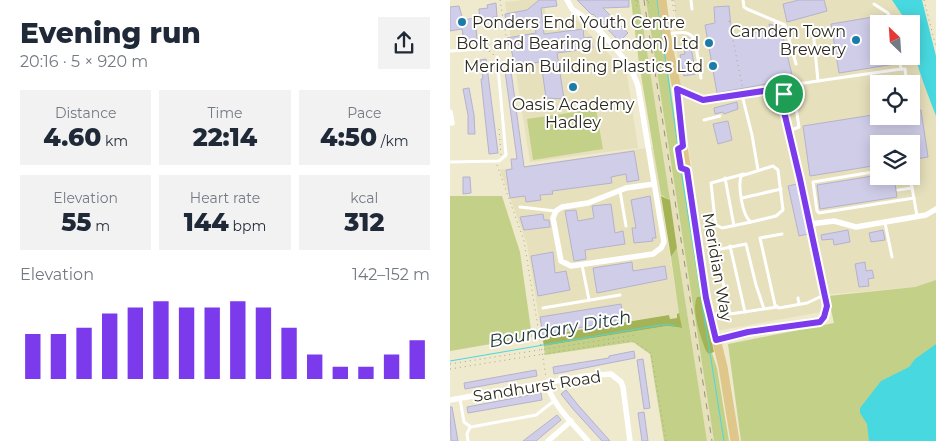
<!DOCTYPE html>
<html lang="en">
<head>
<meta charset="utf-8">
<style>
  body { margin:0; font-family:Montserrat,sans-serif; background:#f2f2f3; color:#1f2937; height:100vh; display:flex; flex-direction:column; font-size:19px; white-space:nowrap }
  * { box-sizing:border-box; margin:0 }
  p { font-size:16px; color:#747a83 }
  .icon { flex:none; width:28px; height:28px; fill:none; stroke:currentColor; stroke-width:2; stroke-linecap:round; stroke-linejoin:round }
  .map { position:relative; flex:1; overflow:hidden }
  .drawer { display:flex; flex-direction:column; background:#fff; width:450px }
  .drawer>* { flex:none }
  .needle { width:32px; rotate:335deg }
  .tools { position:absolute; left:420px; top:15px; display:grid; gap:10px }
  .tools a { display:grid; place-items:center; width:50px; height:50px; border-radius:0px; background:#fff; box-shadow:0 2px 12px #0003; font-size:25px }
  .pin { position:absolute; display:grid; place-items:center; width:42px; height:42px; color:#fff; margin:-21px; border:2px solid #fff; border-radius:50%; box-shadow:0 1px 5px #0007 }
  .round { display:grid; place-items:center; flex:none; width:52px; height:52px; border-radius:0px; background:#f2f2f3 }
  .overview { display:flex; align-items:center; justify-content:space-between; height:85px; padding:0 20px }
  h1 { font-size:28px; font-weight:800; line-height:38px }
  .figures { display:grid; grid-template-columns:repeat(3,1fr); gap:8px; height:85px; padding:5px 20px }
  .figures div { display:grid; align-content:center; border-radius:0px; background:#f2f2f3; text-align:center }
  .figures b { font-size:25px; font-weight:800 }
  .figures small { font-size:14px; font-weight:400 }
  .figures p { font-size:14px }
  .chart { height:140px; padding:10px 20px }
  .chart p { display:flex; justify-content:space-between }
  .chart svg { width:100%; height:90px; margin-top:5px; stroke:#7c3aed; stroke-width:6 }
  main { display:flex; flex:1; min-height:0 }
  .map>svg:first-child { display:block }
  .built { fill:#e7e0bc; fill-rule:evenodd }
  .green { fill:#c3d088 }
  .forest { fill:#a4b355 }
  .water { fill:#48d9e0 }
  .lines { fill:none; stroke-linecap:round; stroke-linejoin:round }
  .stream { stroke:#48d9e0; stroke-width:1 }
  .building { fill:#d0cde9; stroke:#b5b2cd }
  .path { stroke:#a8a38d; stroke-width:1; stroke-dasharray:1 4; stroke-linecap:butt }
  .service { stroke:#fff; stroke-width:3 }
  .minor { stroke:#fff; stroke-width:5.5 }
  .primary { stroke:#dfc78b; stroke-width:9 }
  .rail { stroke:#95917d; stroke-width:1; stroke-dasharray:6 6; stroke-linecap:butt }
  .route-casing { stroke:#fff; stroke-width:10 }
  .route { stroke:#7c3aed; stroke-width:6 }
  .poi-dot { fill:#1b7ca8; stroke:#fff; stroke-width:2 }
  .labels { text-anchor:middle; stroke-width:4; stroke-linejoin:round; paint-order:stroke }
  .poi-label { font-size:16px; fill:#2c2a1f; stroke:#fff; text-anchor:end }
  .street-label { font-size:16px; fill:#2c2a1f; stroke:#fff }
  .water-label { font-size:18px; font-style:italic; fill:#213a3b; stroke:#fff }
</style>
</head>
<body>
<main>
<section class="drawer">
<div class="overview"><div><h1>Evening run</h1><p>20:16 · 5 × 920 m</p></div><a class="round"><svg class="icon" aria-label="share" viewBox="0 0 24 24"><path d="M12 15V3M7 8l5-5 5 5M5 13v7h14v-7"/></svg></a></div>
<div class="figures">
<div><p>Distance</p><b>4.60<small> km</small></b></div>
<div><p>Time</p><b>22:14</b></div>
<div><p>Pace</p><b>4:50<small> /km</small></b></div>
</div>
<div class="figures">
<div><p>Elevation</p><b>55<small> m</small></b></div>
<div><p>Heart rate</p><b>144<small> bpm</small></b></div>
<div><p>kcal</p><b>312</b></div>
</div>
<div class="chart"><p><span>Elevation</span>142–152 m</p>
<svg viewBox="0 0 160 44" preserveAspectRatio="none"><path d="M5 44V22M15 44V22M25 44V19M35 44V12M45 44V9M55 44V6M65 44V9M75 44V9M85 44V6M95 44V9M105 44V19M115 44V32M125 44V38M135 44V38M145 44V32M155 44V25"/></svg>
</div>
</section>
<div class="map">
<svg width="486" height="441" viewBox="0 0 486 441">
  <rect width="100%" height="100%" fill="#efe9cd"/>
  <!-- built -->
  <g class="built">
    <path d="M73 0H93L99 30 127 20 177 74 188 148 80 162 55 2Z"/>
    <path d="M189 0H196L264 441H257Z"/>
    <path d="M225 0H442L458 24H429V56H461V37L471 74 486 116V280L465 287 372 295 371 312 266 331 232 101 226 47ZM429 84H461V116H429ZM429 144H461V176H429Z"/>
    <path d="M203 147 229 313 227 314V318L220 319 219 315 92 336 77 244 50 170Z"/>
  </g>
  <!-- green -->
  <g class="green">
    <path d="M181 0H189L220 200 211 195 189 63Z"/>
    <path d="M196 0H208L229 147H226L230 170H233L252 296 247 297 259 354 262 353 267 368 279 441H264Z"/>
    <path d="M146 109 153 149 83 160 77 119Z"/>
    <path d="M0 196H52L70 252 82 337 0 351Z"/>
    <path d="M227 248 257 441H214L200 354 183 342 95 355 94 346 217 326 231 328 221 257Z"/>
    <path d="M486 280V441H291L278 344 384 323 378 296 465 287Z"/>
  </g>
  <!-- forest -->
  <g class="forest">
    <path d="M211 196 220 200 227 248 221 257Z"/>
    <path d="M252 296 264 352 259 354 256 351C251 337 241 311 247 297Z"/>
    <path d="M229 313 232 328 217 326 94 346 92 336 219 315 220 319 227 318V314Z"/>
  </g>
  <!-- water -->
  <g class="water">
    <path d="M442 0H472L486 56V116C475 86 461 55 461 24H458Z"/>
    <path d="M486 344V441H419L417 424 410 413V408L431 381 459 367 465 359Z"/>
  </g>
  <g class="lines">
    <!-- stream -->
    <g class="stream">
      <path d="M207 0 228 147"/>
      <path d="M231 170 274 441"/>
      <path d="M0 361 216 324 225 326"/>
    </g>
  </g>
  <!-- building -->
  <g class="building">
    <path d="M89 0H106L107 6 91 8 94 34 133 29 134 38 141 37 143 48 107 53 114 99 96 98 91 62 65 65 60 45H58L57 38 86 33 84 20 56 24 55 14 77 10Z"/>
    <path d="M127 0H179V7L153 8 178 33 173 38 175 40 171 43 169 41 143 14 142 15Z"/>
    <path d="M349 0H374L377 11 337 22 333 4Z"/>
    <path d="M46 3 47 17H43V19L30 21 29 9 38 8 37 5Z"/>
    <path d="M9 6 13 20 25 18 27 39 14 41 12 29 0 31V7Z"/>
    <path d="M279 6 282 37 320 30 319 24 328 26 332 33 343 79 267 93 255 25 265 23 264 7Z"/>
    <path d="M435 15 439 24H429V56H444L445 64 389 73 381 24Z"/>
    <path d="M239 38 246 74 234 76 230 55 235 54 232 40Z"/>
    <path d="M36 59 48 153 39 154 31 79H33L30 60Z"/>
    <path d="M55 71H61L74 167 184 151 189 180 177 182 176 174 161 177 162 183 102 191 103 194 90 195 91 200 76 202 75 196 60 198 56 170 62 169 61 159H67Z"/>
    <path d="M19 88 24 115 25 134H18V115L13 89Z"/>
    <path d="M287 102 288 109 274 114 273 112 265 114 264 108Z"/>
    <path d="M471 110 478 157 461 160V144H429V165L360 176 353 126 429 114V116H461V112Z"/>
    <path d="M278 121 282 140 268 144 263 124Z"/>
    <path d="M429 175 454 176 456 182 445 184 447 197 370 209 367 185Z"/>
    <path d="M13 177H20L21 193 13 194Z"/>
    <path d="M347 184 358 234 349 236 338 186Z"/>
    <path d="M200 196 206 238H202L203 241 184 243 182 228H186L181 200Z"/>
    <path d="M161 204 165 233 173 231 175 244 135 250 136 259 124 261 115 211 126 210 128 221 144 218 142 206Z"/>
    <path d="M93 214 94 220H99L100 227 74 230 70 217Z"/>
    <path d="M398 230 400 242 384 245 383 239 372 240 371 235Z"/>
    <path d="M433 230 435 240 421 242 419 233Z"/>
    <path d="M103 252 105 273 116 271 120 290 88 296 81 256Z"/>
    <path d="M182 262 183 271 215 266 217 279 147 293 143 268Z"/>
    <path d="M415 262 416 271 422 270 424 278 418 279 419 286 409 287 405 264Z"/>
    <path d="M171 304 173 319 93 335 90 317Z"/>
    <path d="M184 351 185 358 104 374 103 367 159 358V356Z"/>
    <path d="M193 359 200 408 194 409 187 360Z"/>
    <path d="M86 370 87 376 15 389 14 383Z"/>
    <path d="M116 390 128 405 160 441H152L123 409 111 394Z"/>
    <path d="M91 393 92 400 18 413 17 407Z"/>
    <path d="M0 407H2L8 441H1Z"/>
    <path d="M194 412 198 441H192L188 413Z"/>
    <path d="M107 415 111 420 86 441H73Z"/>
  </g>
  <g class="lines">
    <!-- path -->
    <g class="path">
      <path d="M186 0 187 6 188 0"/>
      <path d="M197 0 198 4 199 0"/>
      <path d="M222 0 224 12H226L224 0"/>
      <path d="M474 0 486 47"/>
      <path d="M279 21 293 89"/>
      <path d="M49 45V54"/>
      <path d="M33 47 46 46"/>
      <path d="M34 50 42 52"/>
      <path d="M43 55 47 46 55 41 56 36 50 0"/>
      <path d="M49 129 51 155"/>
      <path d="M47 165 74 241 96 377"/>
      <path d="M0 364 185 335"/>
      <path d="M0 369 175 341 185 342 201 353 216 441"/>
    </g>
    <!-- service -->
    <g class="service">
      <path d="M241 0 242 9"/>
      <path d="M293 0 294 7 297 9 335 25 346 64"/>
      <path d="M424 4 438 13 443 24"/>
      <path d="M363 30 368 81"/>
      <path d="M217 34C228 33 239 29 245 40L251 78"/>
      <path d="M0 51 30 49"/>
      <path d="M449 56 451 69"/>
      <path d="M335 93 347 84 451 69H455L456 77"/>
      <path d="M292 95 302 135 308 170"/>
      <path d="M254 120 270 116"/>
      <path d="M339 131 349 127 345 101"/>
      <path d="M233 147 228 149 231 167 234 169"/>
      <path d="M0 162 49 161 56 155 47 57"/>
      <path d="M323 166 328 170 333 210 326 216 301 222C292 216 288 186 291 176Z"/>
      <path d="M429 171 363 182 367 211 369 213 464 198"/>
      <path d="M294 174 261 183 265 220 266 225 272 228 301 222"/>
      <path d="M460 176 467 216"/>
      <path d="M275 178 284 226"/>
      <path d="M448 190 462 188"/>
      <path d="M170 191 176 226"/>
      <path d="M292 198 331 189"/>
      <path d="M70 207 105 211"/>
      <path d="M435 223 442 257"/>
      <path d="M332 234 310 238 325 305 329 308 357 303 374 295"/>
      <path d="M280 246 295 312"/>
      <path d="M132 265 139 300"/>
      <path d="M348 298 349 304"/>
      <path d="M93 308 170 295"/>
      <path d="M314 309 306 285 296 244 266 250 280 314 327 307"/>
      <path d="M10 399 14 422 21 427 86 415 104 401"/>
      <path d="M18 441 17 434 20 427"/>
    </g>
    <!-- minor -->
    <g class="minor">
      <path d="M117 0 122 9C146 24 179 58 188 86L214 242 211 248 203 254 121 266 111 261 103 218 106 211 112 207 138 203 176 188 204 184"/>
      <path d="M227 89 253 100 320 90 334 94 332 103 351 179 377 306 374 317 370 322 297 332 266 340"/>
      <path d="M0 112 2 123"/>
      <path d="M360 224 384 221 406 227 476 215 486 209"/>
      <path d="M97 382C99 401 125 426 138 441"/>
      <path d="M0 400 135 376 161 374 171 382 173 387 180 441"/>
      <path d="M98 441 121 421"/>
    </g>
    <!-- primary -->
    <g class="primary">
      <path d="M212 0 217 40"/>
      <path d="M216 35 227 89 230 126 256 298 273 367 285 441"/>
    </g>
    <!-- rail -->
    <path class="rail" d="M194 0 262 441"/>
  </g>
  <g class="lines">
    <defs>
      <path id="route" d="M227 89 253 100 320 90 334 94 332 103 350 179 377 306 374 317 370 322 298 332 266 340 256 298 237 170 231 168 228 149 233 146Z"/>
    </defs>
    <!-- route casing -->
    <use href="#route" class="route-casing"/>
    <!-- route -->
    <use href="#route" class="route"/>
  </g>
  <!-- markers -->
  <g class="poi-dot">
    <circle cx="12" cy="22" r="5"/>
    <circle cx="406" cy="40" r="5"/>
    <circle cx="259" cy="43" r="5"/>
    <circle cx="263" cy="66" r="5"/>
    <circle cx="123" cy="87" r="5"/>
  </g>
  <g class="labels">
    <!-- poi labels -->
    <g class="poi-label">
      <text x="22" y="28" text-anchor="start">Ponders End Youth Centre</text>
      <text x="396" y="37">Camden Town<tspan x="396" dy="18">Brewery</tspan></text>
      <text x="249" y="49">Bolt and Bearing (London) Ltd</text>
      <text x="253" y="72">Meridian Building Plastics Ltd</text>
      <text x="123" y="110" text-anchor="middle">Oasis Academy<tspan x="123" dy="18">Hadley</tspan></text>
    </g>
    <!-- street labels -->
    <g class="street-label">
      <text transform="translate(268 267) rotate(80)" y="6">Meridian Way</text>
      <text transform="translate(87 386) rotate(-9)" y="6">Sandhurst Road</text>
    </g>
    <!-- water labels -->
    <g class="water-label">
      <text transform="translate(110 329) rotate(-10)" y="6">Boundary Ditch</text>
    </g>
  </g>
</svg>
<div class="tools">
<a><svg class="needle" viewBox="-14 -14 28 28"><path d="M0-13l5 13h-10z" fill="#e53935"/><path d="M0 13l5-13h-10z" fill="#747a83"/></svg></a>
<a><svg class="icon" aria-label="locate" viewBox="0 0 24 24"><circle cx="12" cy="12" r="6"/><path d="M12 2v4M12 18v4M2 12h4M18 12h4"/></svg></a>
<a><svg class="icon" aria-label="layers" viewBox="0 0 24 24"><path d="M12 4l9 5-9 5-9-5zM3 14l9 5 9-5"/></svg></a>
</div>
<div class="pin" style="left:334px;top:94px;background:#1e9e55"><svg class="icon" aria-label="arrive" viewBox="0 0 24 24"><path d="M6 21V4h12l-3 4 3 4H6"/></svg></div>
</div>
</main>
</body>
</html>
